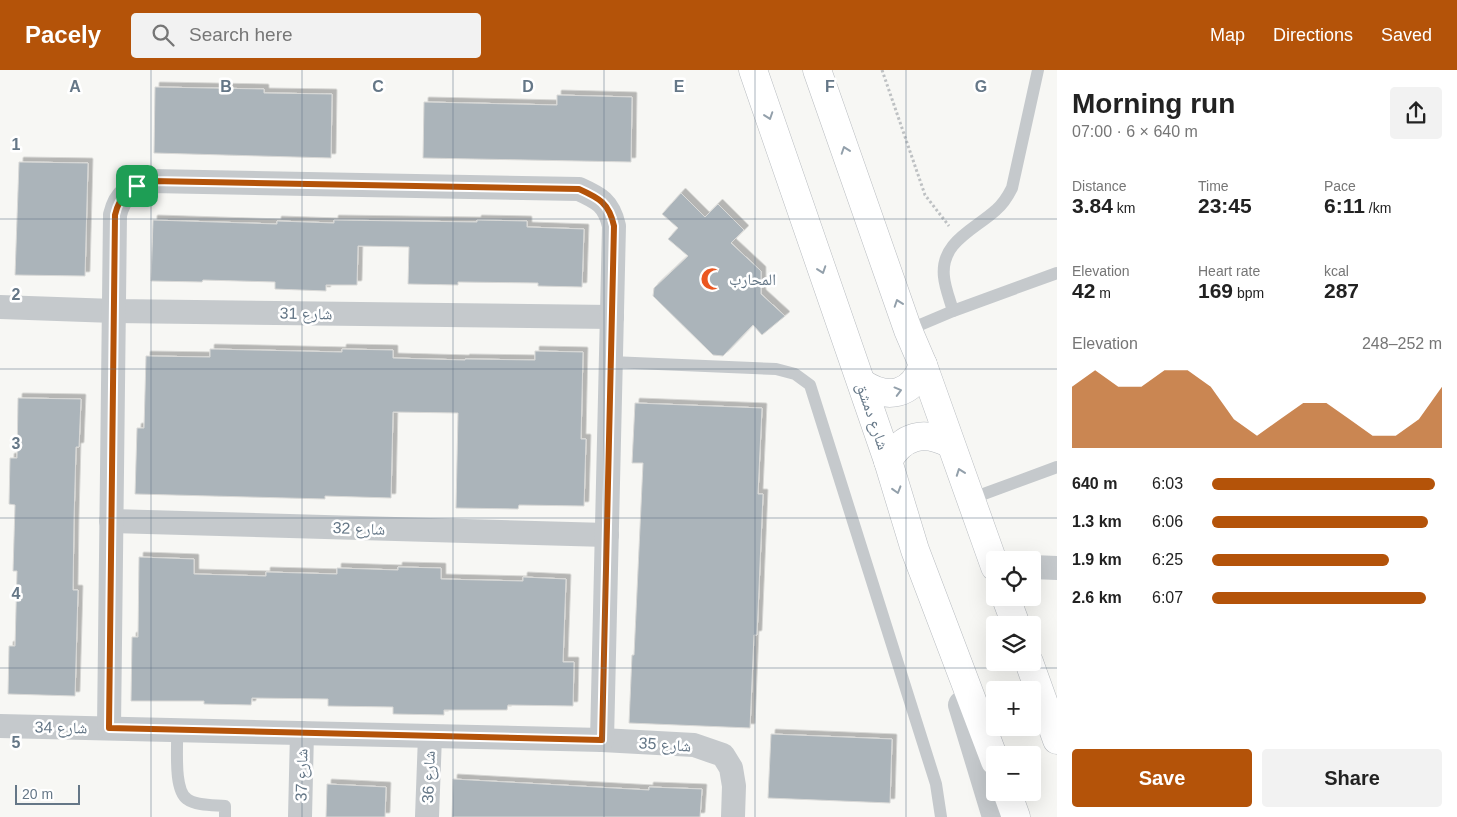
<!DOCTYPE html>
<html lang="en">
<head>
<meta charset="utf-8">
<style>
  body { margin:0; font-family:Helvetica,"Noto Naskh Arabic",sans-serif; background:#f2f2f2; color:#222; height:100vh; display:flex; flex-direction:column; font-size:19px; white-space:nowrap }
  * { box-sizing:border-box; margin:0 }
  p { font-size:16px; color:#767676 }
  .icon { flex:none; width:28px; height:28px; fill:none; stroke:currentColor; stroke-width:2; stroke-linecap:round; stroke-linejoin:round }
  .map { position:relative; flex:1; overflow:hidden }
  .drawer { display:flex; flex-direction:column; background:#fff; width:400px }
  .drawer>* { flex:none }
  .tools { position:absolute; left:986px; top:481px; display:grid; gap:10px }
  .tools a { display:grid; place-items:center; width:55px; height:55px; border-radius:5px; background:#fff; box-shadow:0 5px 20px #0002; font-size:25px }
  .scale { position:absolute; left:15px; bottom:12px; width:65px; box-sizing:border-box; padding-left:5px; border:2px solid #657787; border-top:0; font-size:14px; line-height:18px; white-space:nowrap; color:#657787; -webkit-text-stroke:4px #fff; paint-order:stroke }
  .pin { position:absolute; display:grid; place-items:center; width:42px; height:42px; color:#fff; margin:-21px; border-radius:10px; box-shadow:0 2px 8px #0006 }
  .round { display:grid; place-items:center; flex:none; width:52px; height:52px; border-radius:5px; background:#f2f2f2 }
  .summary { display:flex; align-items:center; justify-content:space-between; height:85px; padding:0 15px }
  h1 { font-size:28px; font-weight:800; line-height:38px }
  .metrics { display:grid; grid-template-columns:repeat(3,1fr); gap:8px; height:85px; padding:5px 15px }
  .metrics div { display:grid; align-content:center }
  .metrics b { font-size:21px; font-weight:800 }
  .metrics small { font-size:14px; font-weight:400 }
  .metrics p { font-size:14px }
  .chart { height:140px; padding:10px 15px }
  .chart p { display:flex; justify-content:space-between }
  .chart svg { width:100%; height:90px; margin-top:5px; fill:#b45309; opacity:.7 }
  .cta { display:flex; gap:10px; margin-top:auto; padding:10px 15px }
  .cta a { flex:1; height:58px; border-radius:5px; background:#b45309; color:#fff; font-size:20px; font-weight:800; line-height:58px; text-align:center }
  .cta a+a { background:#f2f2f2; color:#222 }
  ul { padding:0 15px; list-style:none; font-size:16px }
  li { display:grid; grid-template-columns:80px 60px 1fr; align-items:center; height:38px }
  li i { height:12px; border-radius:6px; background:#b45309 }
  header { display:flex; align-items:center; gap:30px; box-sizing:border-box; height:70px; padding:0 25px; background:#b45309; color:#fff }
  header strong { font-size:24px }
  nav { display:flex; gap:28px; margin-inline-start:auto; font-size:18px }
  .search { width:350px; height:45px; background:#f2f2f2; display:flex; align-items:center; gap:12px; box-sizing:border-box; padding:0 18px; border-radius:5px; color:#767676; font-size:19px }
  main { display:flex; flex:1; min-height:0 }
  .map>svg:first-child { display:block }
  .building { fill:#abb4ba; stroke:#d9d9d7; filter:url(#shadow) }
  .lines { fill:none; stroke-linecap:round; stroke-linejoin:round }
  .primary-casing { stroke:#b8bcc0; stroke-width:29 }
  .path { stroke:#bec1c3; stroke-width:3; stroke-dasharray:2.5 2.5; stroke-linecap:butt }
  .service { stroke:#c5c9cc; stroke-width:12 }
  .minor { stroke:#c5c9cc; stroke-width:24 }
  .tertiary { stroke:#c5c9cc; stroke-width:28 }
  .primary { stroke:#fff; stroke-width:28 }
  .oneway { stroke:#93a0ab }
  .route-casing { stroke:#fff; stroke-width:10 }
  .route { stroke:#b45309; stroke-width:6 }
  .grid { fill:none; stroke:#657787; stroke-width:1; stroke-opacity:0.55 }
  .labels { text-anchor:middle; stroke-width:5; stroke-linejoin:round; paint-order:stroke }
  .poi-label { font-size:16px; fill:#657787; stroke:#fff; text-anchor:start }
  .street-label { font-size:16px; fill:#657787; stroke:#fff }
  .grid-label { font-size:16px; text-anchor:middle; font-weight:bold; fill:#657787; stroke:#fff; stroke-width:5; stroke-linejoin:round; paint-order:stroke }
</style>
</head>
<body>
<header>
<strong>Pacely</strong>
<div class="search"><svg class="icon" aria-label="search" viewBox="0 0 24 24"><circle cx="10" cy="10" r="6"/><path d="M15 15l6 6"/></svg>Search here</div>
<nav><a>Map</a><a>Directions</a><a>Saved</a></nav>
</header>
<main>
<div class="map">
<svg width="1057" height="747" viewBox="0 0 1057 747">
  <defs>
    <filter id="shadow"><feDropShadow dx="4.5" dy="-4.5" stdDeviation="0" flood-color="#0004"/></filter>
  </defs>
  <rect width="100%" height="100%" fill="#f7f7f4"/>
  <!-- building -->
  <g class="building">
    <path d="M155 17 264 19V23L332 24 331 88 154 83Z"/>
    <path d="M557 25 632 27 631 92 423 88 424 32 557 35Z"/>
    <path d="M19 92 88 93 85 206 15 205Z"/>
    <path d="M681 123 705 147 718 134 744 160 731 173 761 201V224L785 246 762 265 753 255 723 286 713 285 653 226 654 218 688 186 668 169 678 158 662 144Z"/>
    <path d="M153 150 277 154V151L334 153V150L477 152V150L527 151V157L584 159 582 217 538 216V213L458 212V215L408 214 409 177 358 176 357 215H326V221L275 219V212L203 210 202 212 151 211Z"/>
    <path d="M210 279 342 282V279L393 280V288L465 290V289L535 290V281L583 282 581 369H586L584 436 519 435 518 439 456 438 458 343 393 342 391 428 325 426V429L135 424 137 358H144L146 286 210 287Z"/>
    <path d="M18 328 81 329 79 377H76L74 450 73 520H78L75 626 8 624 9 576H15L17 501H13L15 435 9 434 10 388H17Z"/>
    <path d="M635 333 762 338 758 424H763L757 565H754L750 658 629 653 632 585H634L643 393H632Z"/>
    <path d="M139 487 194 489V504L266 506V502L337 504V498L398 500V497L441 498V509L523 511V507L566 509 563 592H574L573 636 508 635 507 640H444V645L393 644V637L328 636V629L252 628 251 635 204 634V631H131L132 567H138Z"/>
    <path d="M771 664 892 669 890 733 768 728Z"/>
    <path d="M453 709 649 720V717L702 719 700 747H452Z"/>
    <path d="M327 714 386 717 385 747H326Z"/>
  </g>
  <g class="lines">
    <defs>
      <g id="primary">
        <path d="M753 0 888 391 915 480 995 691"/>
        <path d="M817 0 908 260 923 295 995 497"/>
        <path d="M862 313C887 330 912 326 923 295"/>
        <path d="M888 391C903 365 924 360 950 374"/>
        <path d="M1006 528 1016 555"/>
        <path d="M1029 592 1057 670"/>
        <path d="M1007 722 1016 747"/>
      </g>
    </defs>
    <!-- primary casing -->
    <use href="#primary" class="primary-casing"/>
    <!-- path -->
    <path class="path" d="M882 0 925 125 949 156"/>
    <!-- service -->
    <g class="service">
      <path d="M953 241C950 230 945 218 944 207 940 172 974 160 996 140 1003 134 1008 126 1012 118L1038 0"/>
      <path d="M908 260 953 241 1057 203"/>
      <path d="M611 292 776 299 795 304 810 315 936 714 941 747"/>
      <path d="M970 429 1057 397"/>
      <path d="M177 660C178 676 173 719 187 729 196 736 214 735 225 736V747"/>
    </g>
    <!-- minor -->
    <g class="minor">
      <path d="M0 237 114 241 612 247"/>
      <path d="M111 451 607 465"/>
      <path d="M1032 497 1057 498"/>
      <path d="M0 656 602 670 694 675 723 685 731 698 734 716 733 747"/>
      <path d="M109 658 115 145C120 123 131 119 151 111L579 119C599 128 609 133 614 156L602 670"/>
      <path d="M300 747 302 663"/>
      <path d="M427 747 430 666"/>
    </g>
    <!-- tertiary -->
    <path class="tertiary" d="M962 635 996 747"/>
    <!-- primary -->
    <use href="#primary" class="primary"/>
  </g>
  <!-- one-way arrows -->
  <defs><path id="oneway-chevron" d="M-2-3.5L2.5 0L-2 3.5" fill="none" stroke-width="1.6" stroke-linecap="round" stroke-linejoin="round" transform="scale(1.25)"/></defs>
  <g class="oneway">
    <use href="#oneway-chevron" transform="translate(769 46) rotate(71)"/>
    <use href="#oneway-chevron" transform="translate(845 80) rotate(-109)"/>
    <use href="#oneway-chevron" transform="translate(822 200) rotate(71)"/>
    <use href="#oneway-chevron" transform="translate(898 233) rotate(-109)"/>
    <use href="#oneway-chevron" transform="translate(898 321) rotate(-15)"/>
    <use href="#oneway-chevron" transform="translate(960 402) rotate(-110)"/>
    <use href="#oneway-chevron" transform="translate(897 420) rotate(73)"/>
  </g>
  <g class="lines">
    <defs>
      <path id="route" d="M151 111 579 119C599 128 609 133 614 156L602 670 109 658 115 145C120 123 131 119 151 111Z"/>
    </defs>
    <!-- route casing -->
    <use href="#route" class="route-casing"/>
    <!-- route -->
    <use href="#route" class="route"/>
  </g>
  <!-- grid -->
  <path class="grid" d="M151 0V747M302 0V747M453 0V747M604 0V747M755 0V747M906 0V747M0 149H1057M0 299H1057M0 448H1057M0 598H1057"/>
  <!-- icons -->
  <defs>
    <symbol id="mosque-bare" viewBox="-9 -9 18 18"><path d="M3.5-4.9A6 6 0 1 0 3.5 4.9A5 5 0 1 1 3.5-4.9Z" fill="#eb5721" stroke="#fff" stroke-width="2.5" paint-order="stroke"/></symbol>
  </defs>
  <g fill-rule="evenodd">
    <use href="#mosque-bare" x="696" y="193" width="32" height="32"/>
  </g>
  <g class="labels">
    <!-- poi labels -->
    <g class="poi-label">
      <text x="729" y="215">المحارب</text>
    </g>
    <!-- street labels -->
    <g class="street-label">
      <text transform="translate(306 243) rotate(1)" y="6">شارع 31</text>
      <text transform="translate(873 346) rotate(71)" y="6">شارع دمشق</text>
      <text transform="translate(359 458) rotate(2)" y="6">شارع 32</text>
      <text transform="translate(61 657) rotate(1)" y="6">شارع 34</text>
      <text transform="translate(665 674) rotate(4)" y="6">شارع 35</text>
      <text transform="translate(301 705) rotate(-89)" y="6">شارع 37</text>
      <text transform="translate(428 707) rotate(-88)" y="6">شارع 36</text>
    </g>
  </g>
  <g class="grid-label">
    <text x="75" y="22">A</text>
    <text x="226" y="22">B</text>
    <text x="378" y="22">C</text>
    <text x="528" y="22">D</text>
    <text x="679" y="22">E</text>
    <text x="830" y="22">F</text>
    <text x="981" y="22">G</text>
    <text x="16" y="80">1</text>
    <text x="16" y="230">2</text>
    <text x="16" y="379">3</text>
    <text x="16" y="529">4</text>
    <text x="16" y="678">5</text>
  </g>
</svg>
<div class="tools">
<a><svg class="icon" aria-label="locate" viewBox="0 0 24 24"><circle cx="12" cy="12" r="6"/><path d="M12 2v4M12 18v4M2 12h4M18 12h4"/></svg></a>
<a><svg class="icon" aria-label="layers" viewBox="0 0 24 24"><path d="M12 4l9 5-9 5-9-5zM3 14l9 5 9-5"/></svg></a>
<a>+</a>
<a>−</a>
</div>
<div class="scale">20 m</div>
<div class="pin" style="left:137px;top:116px;background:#1e9e55"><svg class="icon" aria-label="arrive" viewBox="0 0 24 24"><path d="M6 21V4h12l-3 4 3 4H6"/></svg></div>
</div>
<section class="drawer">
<div class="summary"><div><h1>Morning run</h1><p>07:00 · 6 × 640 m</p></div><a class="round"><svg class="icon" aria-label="share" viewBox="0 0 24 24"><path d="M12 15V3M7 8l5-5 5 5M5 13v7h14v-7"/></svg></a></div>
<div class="metrics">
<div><p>Distance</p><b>3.84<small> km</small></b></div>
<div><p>Time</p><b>23:45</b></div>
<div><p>Pace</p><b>6:11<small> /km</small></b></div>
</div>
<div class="metrics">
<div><p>Elevation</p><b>42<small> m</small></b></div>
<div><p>Heart rate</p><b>169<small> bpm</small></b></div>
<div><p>kcal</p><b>287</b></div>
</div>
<div class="chart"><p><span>Elevation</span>248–252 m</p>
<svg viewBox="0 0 160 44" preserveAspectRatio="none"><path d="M0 44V14L10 6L20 14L30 14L40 6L50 6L60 14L70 30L80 38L90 30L100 22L110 22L120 30L130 38L140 38L150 30L160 14V44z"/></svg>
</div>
<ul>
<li><b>640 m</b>6:03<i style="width:97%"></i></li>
<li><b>1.3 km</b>6:06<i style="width:94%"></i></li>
<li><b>1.9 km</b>6:25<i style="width:77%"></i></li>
<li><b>2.6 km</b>6:07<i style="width:93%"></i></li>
</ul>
<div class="cta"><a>Save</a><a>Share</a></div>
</section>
</main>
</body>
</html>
